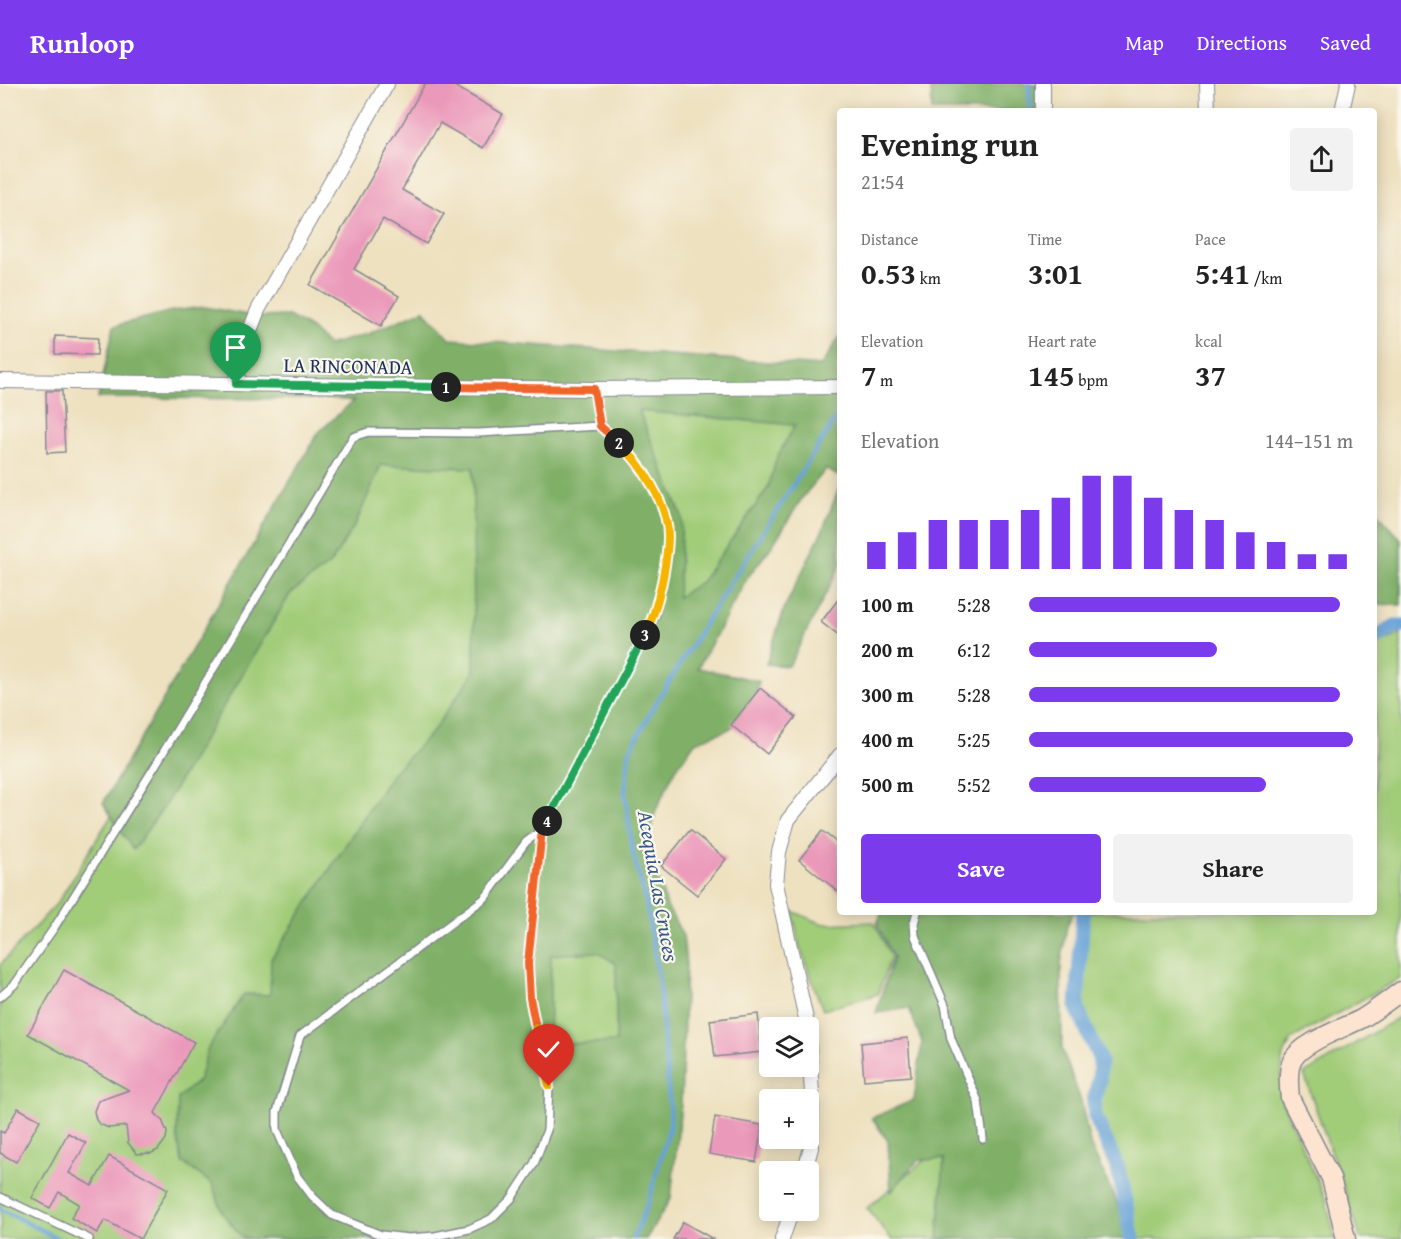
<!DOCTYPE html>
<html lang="en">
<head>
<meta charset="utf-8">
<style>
  body { margin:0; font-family:"Gentium Book Plus",serif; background:#f2f2f2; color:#222; height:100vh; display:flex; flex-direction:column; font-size:22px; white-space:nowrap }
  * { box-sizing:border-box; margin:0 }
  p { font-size:20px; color:#767676 }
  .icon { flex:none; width:33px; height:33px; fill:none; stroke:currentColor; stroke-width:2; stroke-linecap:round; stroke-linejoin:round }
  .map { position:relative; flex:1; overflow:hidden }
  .details { position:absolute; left:837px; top:24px; width:540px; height:807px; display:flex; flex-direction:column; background:#fff; border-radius:6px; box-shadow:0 3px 15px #0003 }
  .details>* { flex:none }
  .controls { position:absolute; left:759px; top:933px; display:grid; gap:12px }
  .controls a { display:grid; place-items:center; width:60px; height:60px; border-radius:6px; background:#fff; box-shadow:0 3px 15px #0003; font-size:30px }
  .pin { position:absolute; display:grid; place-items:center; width:51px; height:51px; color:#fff; margin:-62px -26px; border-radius:50% 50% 50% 0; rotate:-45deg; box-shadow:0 0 6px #0007 }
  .pin .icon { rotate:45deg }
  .km { position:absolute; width:30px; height:30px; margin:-15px; border-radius:50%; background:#222; color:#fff; font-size:16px; line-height:30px; text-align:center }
  .round { display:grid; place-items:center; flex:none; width:63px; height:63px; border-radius:6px; background:#f2f2f2 }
  .overview { display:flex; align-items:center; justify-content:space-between; height:102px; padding:0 24px }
  h1 { font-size:33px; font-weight:700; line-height:45px }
  .metrics { display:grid; grid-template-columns:repeat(3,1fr); gap:9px; height:102px; padding:6px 24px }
  .metrics div { display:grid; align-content:center }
  .metrics b { font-size:30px; font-weight:700 }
  .metrics small { font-size:16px; font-weight:400 }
  .metrics p { font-size:16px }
  .chart { height:168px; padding:12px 24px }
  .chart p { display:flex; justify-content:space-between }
  .chart svg { width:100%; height:108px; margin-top:6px; stroke:#7c3aed; stroke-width:6 }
  .button { display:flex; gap:12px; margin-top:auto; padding:12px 24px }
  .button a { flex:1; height:69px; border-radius:6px; background:#7c3aed; color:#fff; font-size:24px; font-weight:700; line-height:69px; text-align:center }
  .button a+a { background:#f2f2f2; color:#222 }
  ul { padding:0 24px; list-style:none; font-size:20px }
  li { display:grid; grid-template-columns:96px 72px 1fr; align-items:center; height:45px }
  li i { height:15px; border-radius:8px; background:#7c3aed }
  header { display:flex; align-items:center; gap:36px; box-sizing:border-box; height:84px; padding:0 30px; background:#7c3aed; color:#fff }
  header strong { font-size:28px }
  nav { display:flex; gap:33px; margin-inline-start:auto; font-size:21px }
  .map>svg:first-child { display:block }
  .green { fill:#a1cc78; stroke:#5e7e6b; stroke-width:1.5 }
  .forest { fill:#80b068; stroke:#4e7063; stroke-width:1.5; fill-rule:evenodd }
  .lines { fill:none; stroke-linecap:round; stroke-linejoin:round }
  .stream { stroke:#66a2d7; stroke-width:4.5 }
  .canal { stroke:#66a2d7; stroke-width:15 }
  .building { fill:#eb99ba }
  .lane-casing { stroke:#84888f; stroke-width:10 }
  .street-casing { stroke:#84888f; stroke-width:16 }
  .secondary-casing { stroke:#84888f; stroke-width:21 }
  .lane { stroke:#fff; stroke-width:7 }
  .street { stroke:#fff; stroke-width:14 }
  .secondary { stroke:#fde4d1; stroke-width:18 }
  .split-1-casing { stroke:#fff; stroke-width:12 }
  .split-2-casing { stroke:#fff; stroke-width:12 }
  .split-3-casing { stroke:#fff; stroke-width:12 }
  .split-4-casing { stroke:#fff; stroke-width:12 }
  .split-5-casing { stroke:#fff; stroke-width:12 }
  .split-6-casing { stroke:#fff; stroke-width:12 }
  .split-1 { stroke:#22a559; stroke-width:8 }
  .split-2 { stroke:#f0652b; stroke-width:8 }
  .split-3 { stroke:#f5b400; stroke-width:8 }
  .split-4 { stroke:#22a559; stroke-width:8 }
  .split-5 { stroke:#f0652b; stroke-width:8 }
  .split-6 { stroke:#f5b400; stroke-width:8 }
  .labels { text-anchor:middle; stroke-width:4.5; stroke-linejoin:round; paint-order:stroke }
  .street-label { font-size:20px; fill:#1b2f5e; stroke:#fbf7ec }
  .water-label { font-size:21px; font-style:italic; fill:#355788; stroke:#fbf7ec }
</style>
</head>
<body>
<header>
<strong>Runloop</strong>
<nav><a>Map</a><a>Directions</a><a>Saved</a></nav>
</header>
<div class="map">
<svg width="1401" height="1155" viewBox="0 0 1401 1155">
  <rect width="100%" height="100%" fill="#fbf7ec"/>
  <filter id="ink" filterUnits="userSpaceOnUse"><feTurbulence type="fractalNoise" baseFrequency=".0167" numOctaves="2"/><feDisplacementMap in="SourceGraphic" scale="12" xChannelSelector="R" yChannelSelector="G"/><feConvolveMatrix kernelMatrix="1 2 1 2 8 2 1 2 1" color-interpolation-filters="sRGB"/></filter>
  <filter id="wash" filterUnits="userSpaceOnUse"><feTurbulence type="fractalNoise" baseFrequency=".008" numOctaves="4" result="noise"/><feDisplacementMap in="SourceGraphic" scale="24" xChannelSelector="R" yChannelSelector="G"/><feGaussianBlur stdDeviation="1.35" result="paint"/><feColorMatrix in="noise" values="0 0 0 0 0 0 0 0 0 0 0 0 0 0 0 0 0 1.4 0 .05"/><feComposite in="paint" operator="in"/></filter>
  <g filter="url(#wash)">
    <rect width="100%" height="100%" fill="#eee1c0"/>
    <!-- green -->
    <g class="green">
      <path d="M840 313 638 621 627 1155H0V881L58 818 369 315Z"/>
      <path d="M1401 550V894L1291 955 1282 976 1281 1008 1283 1020 1326 1116 1335 1155H1138L1122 1085 1098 1043 1095 975 1081 942 1080 910 1087 828H1374V562Z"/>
      <path d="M792 827 823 840 874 838 891 873 878 910 823 926 800 864Z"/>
      <path d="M1401 932V1155H1361L1304 990Z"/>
      <path d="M968 1040 961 1155H891L867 1124Z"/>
    </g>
    <!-- forest -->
    <g class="forest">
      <path d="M976 0H1037L1036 27H932L931 5Z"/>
      <path d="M205 223 258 233 289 232 311 245 328 261 370 249 424 226 450 255 821 282 840 252V393L826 385 802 414 772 462 747 494 698 584 759 597 750 632 727 646 695 658 674 688 656 726 646 762 667 822 683 852 686 880 681 1020 671 1114 646 1155H252L241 1152 223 1130 212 1100 182 1078 177 1050 178 1014 199 996 208 964 244 910 270 911 271 875 392 690 434 646 474 588 473 384 381 381 356 439 331 479 290 510 165 721 133 766 103 719 318 349 353 317 332 315 98 314 114 242 172 227ZM639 327 795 341 777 373 768 404 702 497 678 513 682 433ZM598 868 616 880V958L549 960 551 871Z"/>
      <path d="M840 402V482L789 582 766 580 784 525 823 445Z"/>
      <path d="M1374 426 1401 455V521L1374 520Z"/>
      <path d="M882 828H1074L1067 841 1061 881 1062 965 1081 1017 1090 1060 1122 1130 1128 1155H938L944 1075 918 1076 891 1108 888 1057 872 1034 914 1016 922 958 909 924 876 929 893 873 877 840Z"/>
    </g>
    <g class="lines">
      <!-- stream -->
      <g class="stream">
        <path d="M1029 0 1030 27"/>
        <path d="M0 1125 59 1155"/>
        <path d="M633 1155 648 1119 671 1038 659 897 646 818 632 765 625 709 629 668 653 624 712 528 840 328"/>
      </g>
      <!-- canal -->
      <g class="canal">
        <path d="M1374 556 1395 542H1401"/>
        <path d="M1083 828 1077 924 1100 976 1099 996 1094 1017 1095 1032 1118 1085 1133 1155"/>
      </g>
    </g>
    <g id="blocks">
      <!-- building -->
      <g class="building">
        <path d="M425 0H451L503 30 483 64 440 39 402 106 444 130 426 160 383 135 354 185 399 212 381 242 310 201Z"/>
        <path d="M55 252 98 254 97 271 55 270Z"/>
        <path d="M46 307H62L65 368 47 369Z"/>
        <path d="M840 513V553L821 538Z"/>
        <path d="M760 604 796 633 767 670 731 641Z"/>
        <path d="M690 746 726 775 697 811 661 782Z"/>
        <path d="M822 747 840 761V809L799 776Z"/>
        <path d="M64 886 194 958 155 1029 162 1036 167 1048 166 1055 158 1066 152 1069 137 1070 128 1059 126 1042 109 1044 99 1040 96 1036 94 1027 98 1017 129 1006 28 950Z"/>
        <path d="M758 930 762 968 715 973 710 936Z"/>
        <path d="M908 954 911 992 864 996 861 959Z"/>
        <path d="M18 1024 40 1036 16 1078 0 1069V1047L4 1049Z"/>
        <path d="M715 1033 762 1041 756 1078 709 1070Z"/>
        <path d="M68 1049 86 1059 69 1089 92 1102 109 1072 168 1105 140 1155 105 1136 97 1149 71 1134 79 1120 59 1108 50 1124 32 1114Z"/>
        <path d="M683 1138 713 1155H673Z"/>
      </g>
    </g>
  </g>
  <g filter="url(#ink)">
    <use href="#blocks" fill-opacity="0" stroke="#84888f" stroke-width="1.5"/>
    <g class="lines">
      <defs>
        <g id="lane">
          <path d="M542 746 526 758 485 814 300 952 277 1028V1046L297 1092 312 1112 332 1131 381 1151 409 1154 435 1152 469 1145 491 1135 511 1115 534 1080 547 1046 549 1002 530 914 528 879 542 746 655 532 667 473 668 450 664 426 650 397 624 364 600 342 594 305"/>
          <path d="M917 828 914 839 915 852 945 921 951 955 978 1017 983 1055"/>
          <path d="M0 913 15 900 54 844 155 682 353 353 368 348 479 349 600 342"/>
          <path d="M0 1113 89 1155"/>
        </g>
        <g id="street">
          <path d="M1043 0V27"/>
          <path d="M1207 0 1208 27"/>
          <path d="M1342 27 1348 0"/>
          <path d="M0 297 594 305 840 303"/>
          <path d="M236 300 243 264 258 226 387 0"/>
          <path d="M808 944 776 800 779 768 788 736 840 671"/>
          <path d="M804 1088 811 1064 812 1010 808 946"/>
          <path d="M782 1155 792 1126"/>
        </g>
        <path id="secondary" d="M1346 1155 1331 1094 1290 1014C1289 1004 1287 988 1292 977 1301 958 1345 944 1363 934 1376 926 1389 916 1401 907"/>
      </defs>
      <!-- lane casing -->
      <use href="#lane" class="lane-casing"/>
      <!-- street casing -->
      <use href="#street" class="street-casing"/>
      <!-- secondary casing -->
      <use href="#secondary" class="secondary-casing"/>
      <!-- lane -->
      <use href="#lane" class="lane"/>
      <!-- street -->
      <use href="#street" class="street"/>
      <!-- secondary -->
      <use href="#secondary" class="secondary"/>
    </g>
  </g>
  <g class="lines" filter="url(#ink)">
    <defs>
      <path id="split-1" d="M236 300 446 303"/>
      <path id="split-2" d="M446 303 594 305 600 342 619 359"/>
      <path id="split-3" d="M619 359C641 379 668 420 668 452 668 467 665 483 662 498 658 517 654 533 645 551"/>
      <path id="split-4" d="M547 737 645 551"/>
      <path id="split-5" d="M536 944 530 914 528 879 542 746 547 737"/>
      <path id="split-6" d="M536 944 549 1002"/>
    </defs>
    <!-- split-1 casing -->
    <use href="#split-1" class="split-1-casing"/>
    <!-- split-2 casing -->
    <use href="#split-2" class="split-2-casing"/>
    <!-- split-3 casing -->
    <use href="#split-3" class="split-3-casing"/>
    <!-- split-4 casing -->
    <use href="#split-4" class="split-4-casing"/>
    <!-- split-5 casing -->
    <use href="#split-5" class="split-5-casing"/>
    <!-- split-6 casing -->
    <use href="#split-6" class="split-6-casing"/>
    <!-- split-1 -->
    <use href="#split-1" class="split-1"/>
    <!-- split-2 -->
    <use href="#split-2" class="split-2"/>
    <!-- split-3 -->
    <use href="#split-3" class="split-3"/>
    <!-- split-4 -->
    <use href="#split-4" class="split-4"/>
    <!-- split-5 -->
    <use href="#split-5" class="split-5"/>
    <!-- split-6 -->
    <use href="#split-6" class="split-6"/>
  </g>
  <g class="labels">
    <!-- street labels -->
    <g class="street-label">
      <text transform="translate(348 282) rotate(1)" y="7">LA RINCONADA</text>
    </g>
    <!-- water labels -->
    <g class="water-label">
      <text transform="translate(658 802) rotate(80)" y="7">Acequia Las Cruces</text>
    </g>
  </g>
</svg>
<div class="controls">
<a><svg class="icon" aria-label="layers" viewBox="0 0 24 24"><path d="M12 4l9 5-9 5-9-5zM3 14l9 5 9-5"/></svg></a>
<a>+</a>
<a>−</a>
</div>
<div class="pin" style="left:236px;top:300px;background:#1e9e55"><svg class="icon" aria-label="arrive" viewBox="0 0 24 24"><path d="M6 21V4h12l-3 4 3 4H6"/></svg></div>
<div class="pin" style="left:549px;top:1002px;background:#d93025"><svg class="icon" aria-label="check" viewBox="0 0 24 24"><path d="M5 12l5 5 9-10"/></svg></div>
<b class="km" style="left:446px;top:303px">1</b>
<b class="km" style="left:619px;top:359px">2</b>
<b class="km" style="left:645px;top:551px">3</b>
<b class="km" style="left:547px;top:737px">4</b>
<section class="details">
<div class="overview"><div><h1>Evening run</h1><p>21:54</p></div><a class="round"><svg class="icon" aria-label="share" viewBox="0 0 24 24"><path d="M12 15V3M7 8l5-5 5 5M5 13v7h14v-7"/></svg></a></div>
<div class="metrics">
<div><p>Distance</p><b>0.53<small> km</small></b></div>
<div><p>Time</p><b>3:01</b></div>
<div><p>Pace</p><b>5:41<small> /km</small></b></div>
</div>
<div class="metrics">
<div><p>Elevation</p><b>7<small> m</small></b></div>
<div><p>Heart rate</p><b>145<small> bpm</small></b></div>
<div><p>kcal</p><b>37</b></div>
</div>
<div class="chart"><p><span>Elevation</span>144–151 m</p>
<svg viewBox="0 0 160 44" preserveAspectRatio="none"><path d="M5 44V33M15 44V29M25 44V24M35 44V24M45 44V24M55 44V20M65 44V15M75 44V6M85 44V6M95 44V15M105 44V20M115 44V24M125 44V29M135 44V33M145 44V38M155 44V38"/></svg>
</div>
<ul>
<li><b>100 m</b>5:28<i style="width:96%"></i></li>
<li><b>200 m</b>6:12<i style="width:58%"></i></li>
<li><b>300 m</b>5:28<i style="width:96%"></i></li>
<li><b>400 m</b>5:25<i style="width:100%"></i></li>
<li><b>500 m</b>5:52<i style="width:73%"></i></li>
</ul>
<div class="button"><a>Save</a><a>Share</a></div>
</section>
</div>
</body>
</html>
